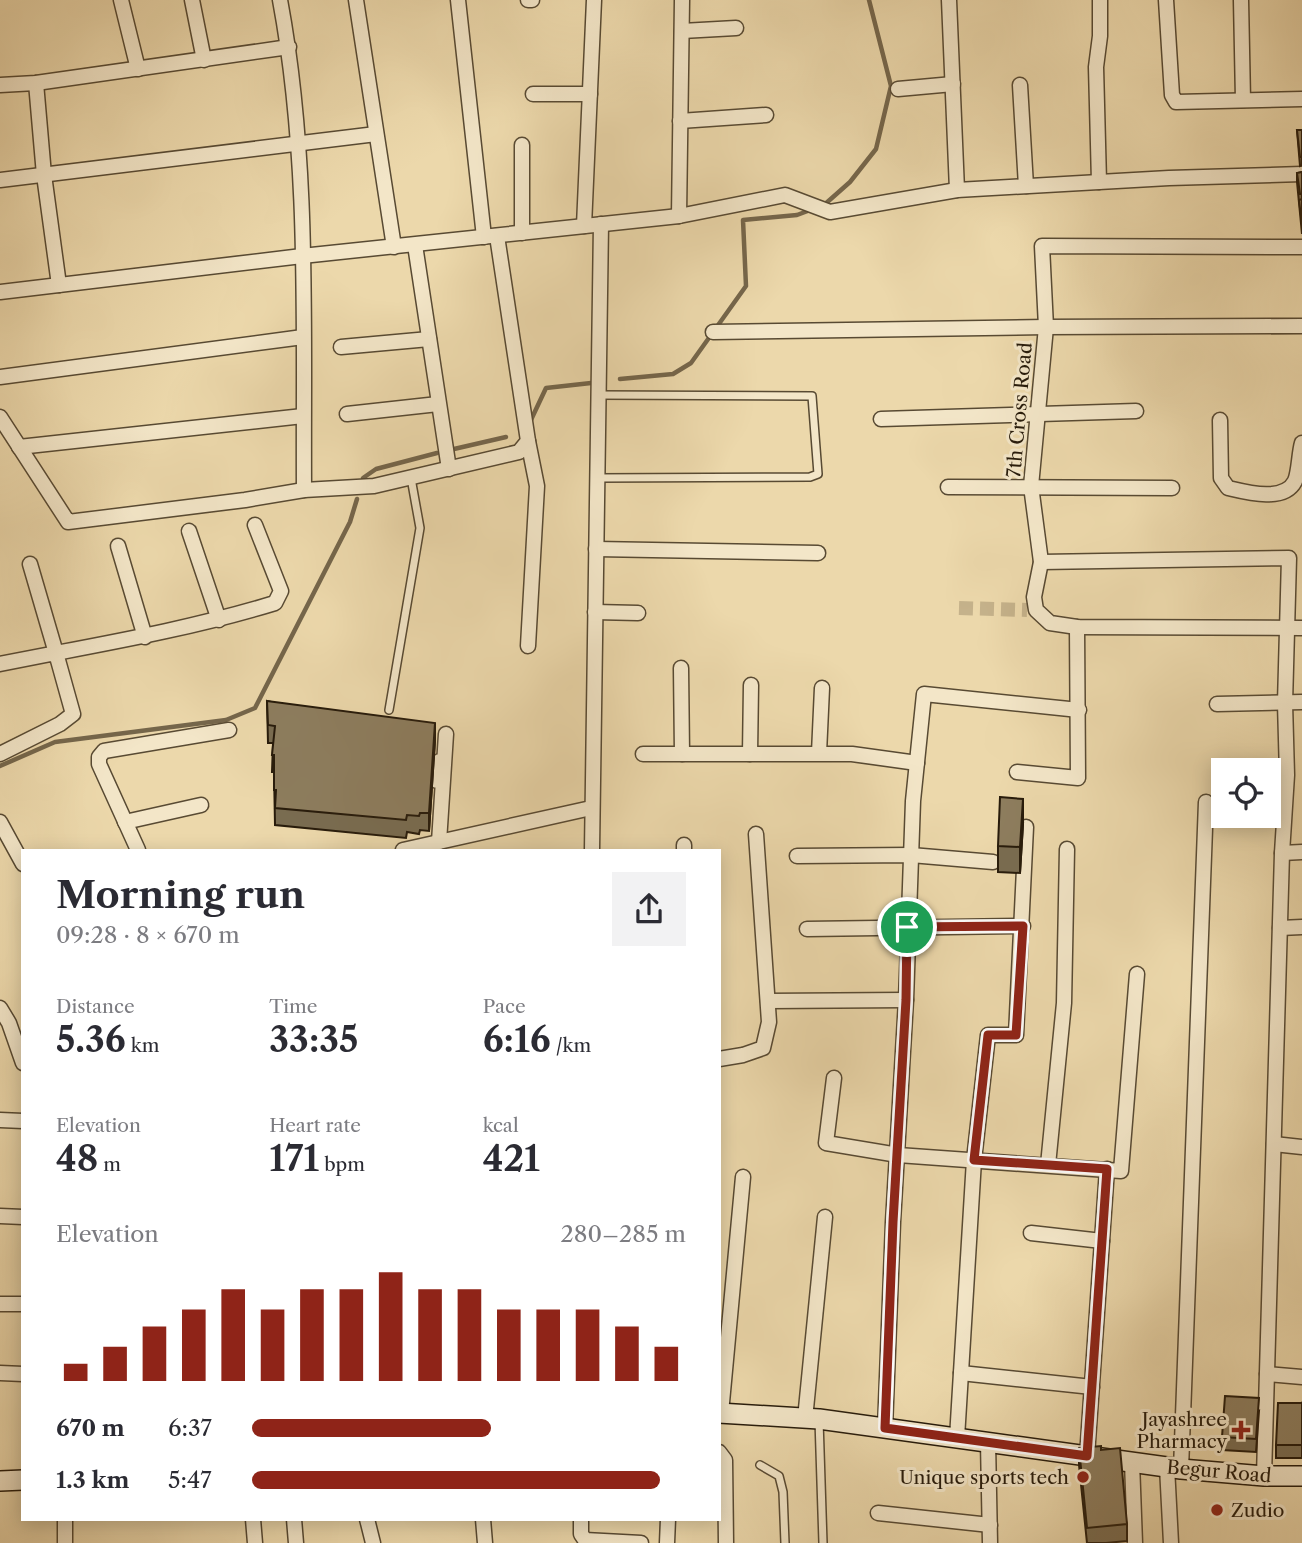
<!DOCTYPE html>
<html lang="en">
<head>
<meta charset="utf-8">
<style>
  body { margin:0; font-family:"Libre Caslon Text",serif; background:#f2f2f3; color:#2b2b33; height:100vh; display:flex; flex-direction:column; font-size:26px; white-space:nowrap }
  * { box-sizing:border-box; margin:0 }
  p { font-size:23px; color:#7c7c81 }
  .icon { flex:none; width:38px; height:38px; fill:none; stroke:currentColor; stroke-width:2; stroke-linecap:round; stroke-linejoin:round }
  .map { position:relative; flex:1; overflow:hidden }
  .details { position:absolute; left:21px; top:849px; width:700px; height:672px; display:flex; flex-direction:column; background:#fff; border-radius:0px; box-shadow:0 4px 18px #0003 }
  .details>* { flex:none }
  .controls { position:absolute; left:1211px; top:758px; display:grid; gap:14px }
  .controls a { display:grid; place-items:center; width:70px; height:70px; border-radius:0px; background:#fff; box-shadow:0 4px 18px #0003; font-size:35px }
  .pin { position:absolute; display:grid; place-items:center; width:60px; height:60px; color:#fff; margin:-30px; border:4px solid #fff; border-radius:50%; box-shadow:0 2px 7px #0007 }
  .round { display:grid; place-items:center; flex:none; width:74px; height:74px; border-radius:0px; background:#f2f2f3 }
  .head { display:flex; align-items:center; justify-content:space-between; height:119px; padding:0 35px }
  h1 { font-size:38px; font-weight:700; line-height:52px }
  .figures { display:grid; grid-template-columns:repeat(3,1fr); gap:10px; height:119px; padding:7px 35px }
  .figures div { display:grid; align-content:center }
  .figures b { font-size:35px; font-weight:700 }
  .figures small { font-size:19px; font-weight:400 }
  .figures p { font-size:19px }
  .chart { height:196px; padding:14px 35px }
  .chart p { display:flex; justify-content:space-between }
  .chart svg { width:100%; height:126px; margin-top:7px; stroke:#8f2418; stroke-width:6 }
  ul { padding:0 35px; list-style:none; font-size:23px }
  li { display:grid; grid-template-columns:112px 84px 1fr; align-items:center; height:52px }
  li i { height:18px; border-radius:9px; background:#8f2418 }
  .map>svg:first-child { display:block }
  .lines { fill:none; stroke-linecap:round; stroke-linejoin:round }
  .stream { stroke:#75664b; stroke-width:4.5 }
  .street-tunnel { stroke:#c5b28b; stroke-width:14; stroke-dasharray:14 7; stroke-linecap:butt }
  .lane-casing { stroke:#584a33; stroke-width:10 }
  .street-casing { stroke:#584a33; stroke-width:17 }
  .secondary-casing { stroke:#271b0b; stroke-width:22 }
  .lane { stroke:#f3e6c8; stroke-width:7 }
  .street { stroke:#f3e6c8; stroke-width:14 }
  .secondary { stroke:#f3e6c8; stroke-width:19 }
  .wall { fill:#796c51; stroke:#271b0b; stroke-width:2 }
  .shaded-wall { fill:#635842; stroke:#271b0b; stroke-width:2 }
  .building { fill:#8d7d5e; stroke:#271b0b; stroke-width:2 }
  .route-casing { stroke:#fff; stroke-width:14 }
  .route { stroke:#8f2418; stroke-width:9 }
  .poi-dot { fill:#8f2418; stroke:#f3e6c8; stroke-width:2.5 }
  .labels { text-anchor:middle; stroke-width:6; stroke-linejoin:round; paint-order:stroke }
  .street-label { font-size:19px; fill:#271b0b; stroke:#f3e6c8 }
  .poi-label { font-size:19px; fill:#271b0b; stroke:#f3e6c8; text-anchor:end }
</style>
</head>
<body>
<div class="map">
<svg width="1302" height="1543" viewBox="0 0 1302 1543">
  <rect width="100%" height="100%" fill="#ecd8ab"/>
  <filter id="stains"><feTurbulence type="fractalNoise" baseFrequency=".00286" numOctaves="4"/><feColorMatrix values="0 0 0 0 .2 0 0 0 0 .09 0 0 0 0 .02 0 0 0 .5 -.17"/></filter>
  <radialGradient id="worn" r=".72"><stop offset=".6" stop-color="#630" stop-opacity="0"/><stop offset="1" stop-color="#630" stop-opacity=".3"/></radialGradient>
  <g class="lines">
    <!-- stream -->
    <g class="stream">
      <path d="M824 205 850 182 876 149 891 86 869 0"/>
      <path d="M620 379 673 374 691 363 746 286 743 220 797 215 813 209"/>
      <path d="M530 422 546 388 591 383"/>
      <path d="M454 449 506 437"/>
      <path d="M363 478 376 469 437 453"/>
      <path d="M0 766 55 742 226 720 255 708 350 522 357 499"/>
    </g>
    <!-- street-tunnel -->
    <path class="street-tunnel" d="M959 608 1027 610"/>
    <defs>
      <g id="lane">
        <path d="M598 478 810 477 818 474 812 396 598 395"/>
        <path d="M389 710 420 528 411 478"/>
        <path d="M438 758 435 784H443"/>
        <path d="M819 1420 823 1543"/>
        <path d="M760 1465 779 1476 783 1492 785 1543"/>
      </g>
      <g id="street">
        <path d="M121 0 138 69"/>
        <path d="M192 0 204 60"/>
        <path d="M280 0C310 161 303 327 304 490"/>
        <path d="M356 0 394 247"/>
        <path d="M458 0 484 237"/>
        <path d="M528 0H532"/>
        <path d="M949 0 957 190"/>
        <path d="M1166 0 1172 95 1176 102 1302 99"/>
        <path d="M1241 0 1243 100"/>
        <path d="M682 31 736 28"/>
        <path d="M36 83 44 175 59 285"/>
        <path d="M0 85 36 83 289 47"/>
        <path d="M1020 85 1026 186"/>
        <path d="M898 89 953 84"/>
        <path d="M533 94H590"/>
        <path d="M680 121 766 115"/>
        <path d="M522 145V233"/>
        <path d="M0 180 376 134"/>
        <path d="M1099 182 1096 67 1100 36V0"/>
        <path d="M679 216 682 0"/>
        <path d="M584 226 594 0"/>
        <path d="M415 245 449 469"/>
        <path d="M1302 247 1042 246 1046 327 1031 486 1041 562 1034 597 1036 610 1050 623 1077 627 1302 628"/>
        <path d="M0 292 302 256 679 216 785 195 830 212 957 190 1169 178 1302 174"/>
        <path d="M713 332 1046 327 1302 326"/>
        <path d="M341 347 429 339"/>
        <path d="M0 377 303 337"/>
        <path d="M347 414 438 404"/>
        <path d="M0 417 68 522 245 500 304 490 374 486 519 452 528 441 497 236"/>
        <path d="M881 419 1136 411"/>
        <path d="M1220 420 1221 478 1228 488C1245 492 1284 503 1295 481 1299 472 1299 453 1302 443"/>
        <path d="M528 441 537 486 528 646"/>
        <path d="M19 447 303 416"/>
        <path d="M948 487 1172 488"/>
        <path d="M189 531 219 620"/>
        <path d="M118 546 145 637"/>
        <path d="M596 549 818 553"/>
        <path d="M1041 562 1289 558 1285 703 1287 775 1282 853 1264 1476"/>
        <path d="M30 564 56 653C130 639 203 625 275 603L281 591 255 525"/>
        <path d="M595 612 638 613"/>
        <path d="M0 664 56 653 73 714 60 724 0 754"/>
        <path d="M681 668 682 754"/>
        <path d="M1217 704 1302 702"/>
        <path d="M819 753 822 688"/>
        <path d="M643 754H852L917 763"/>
        <path d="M750 754 751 685"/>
        <path d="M1017 772 1078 778 1077 627"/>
        <path d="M0 822 23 864"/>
        <path d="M125 822 201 805"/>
        <path d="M439 842 446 734"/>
        <path d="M684 845V850"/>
        <path d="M138 850 99 764V757L104 751 229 730"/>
        <path d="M403 850 591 808"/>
        <path d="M592 850 601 224"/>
        <path d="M1282 853 1302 852"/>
        <path d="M797 856 911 855 993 862"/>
        <path d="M1280 928 1302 927"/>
        <path d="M807 929 1023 926"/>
        <path d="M768 1001 906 1000"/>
        <path d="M0 1008 9 1023 23 1063"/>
        <path d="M719 1059 743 1055 763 1048 769 1022 756 834"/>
        <path d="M834 1078 826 1143 898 1155 1121 1171 1137 974"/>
        <path d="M0 1120 23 1121"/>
        <path d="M1274 1144 1302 1147"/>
        <path d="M1048 1165 1064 1003 1067 849"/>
        <path d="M0 1216 23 1217"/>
        <path d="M1031 1233 1102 1241"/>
        <path d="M0 1304H23"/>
        <path d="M0 1373 23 1374"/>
        <path d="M961 1373 1092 1387"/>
        <path d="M1267 1374 1302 1377"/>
        <path d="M721 1413 743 1177"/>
        <path d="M805 1419 825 1217"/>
        <path d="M885 1428 893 1222 906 1000 913 801 924 694 1079 710"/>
        <path d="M957 1438 974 1160 988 1035H1016L1026 827"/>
        <path d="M988 1442 990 1543"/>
        <path d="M719 1452 725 1460 726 1543"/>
        <path d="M1087 1456 1107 1169"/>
        <path d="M1132 1462 1135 1543"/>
        <path d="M1167 1467 1171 1543"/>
        <path d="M1181 1469 1206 802"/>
        <path d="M878 1513 990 1525"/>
        <path d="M253 1519 255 1543"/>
        <path d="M294 1519 296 1543"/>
        <path d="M367 1519 373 1543"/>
        <path d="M483 1519 485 1543"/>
        <path d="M581 1519V1534L585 1540 641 1543"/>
        <path d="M65 1543V1519"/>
        <path d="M667 1543 668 1519"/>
      </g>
      <g id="secondary">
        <path d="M719 1413 819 1419 1181 1469 1264 1476H1302"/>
        <path d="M0 1481 23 1480"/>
      </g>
    </defs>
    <!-- lane casing -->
    <use href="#lane" class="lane-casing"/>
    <!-- street casing -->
    <use href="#street" class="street-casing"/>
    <!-- secondary casing -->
    <use href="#secondary" class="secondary-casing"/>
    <!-- lane -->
    <use href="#lane" class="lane"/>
    <!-- street -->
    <use href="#street" class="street"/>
    <!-- secondary -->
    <use href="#secondary" class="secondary"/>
  </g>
  <!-- wall -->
  <g class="wall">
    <path d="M1297 130H1302V165L1300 166Z"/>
    <path d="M1302 172V234L1297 182V173Z"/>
    <path d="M267 701 435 740 429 831 420 830 419 834 407 832 406 838 275 825 274 772H272L273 743H268Z"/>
    <path d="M1023 824 1020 873 998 872V846Z"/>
    <path d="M1302 1403V1458H1276V1445Z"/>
    <path d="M1259 1411 1256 1452 1222 1450V1437Z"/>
    <path d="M1079 1448 1101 1450 1127 1524V1541L1106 1543H1087L1079 1465Z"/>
  </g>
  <!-- shaded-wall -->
  <g class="shaded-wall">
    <path d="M435 723V740L429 831V813Z"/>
    <path d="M1023 799V824L1020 873V847Z"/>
  </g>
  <!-- building -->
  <g class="building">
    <path d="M1297 130H1302V157H1300Z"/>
    <path d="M1302 172V194H1300L1297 173Z"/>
    <path d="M1302 199V225L1299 200Z"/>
    <path d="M267 701 435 723 429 813H420L419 816 407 815 406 820 275 808 276 790H274V755H272L275 726 268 725Z"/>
    <path d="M1000 797 1023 799 1020 847 998 846Z"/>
    <path d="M1225 1396 1259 1398 1256 1439 1222 1437Z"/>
    <path d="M1278 1403H1302V1445H1276Z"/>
    <path d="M1101 1446V1450L1120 1448 1127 1524 1087 1528 1079 1448Z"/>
  </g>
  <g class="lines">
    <defs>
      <path id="route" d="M1023 926 1016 1035H988L974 1160 1107 1169 1087 1456 885 1428 893 1222 906 1000 907 927Z"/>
    </defs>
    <!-- route casing -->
    <use href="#route" class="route-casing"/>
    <!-- route -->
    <use href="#route" class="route"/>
  </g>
  <!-- markers -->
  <g class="poi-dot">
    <path d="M1237.5 1419.5h7v7h7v7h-7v7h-7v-7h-7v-7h7z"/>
    <circle cx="1083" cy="1477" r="7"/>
    <circle cx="1217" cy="1510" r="7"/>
  </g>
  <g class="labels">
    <!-- street labels -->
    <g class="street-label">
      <text transform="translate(1019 410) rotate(-85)" y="7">7th Cross Road</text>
      <text transform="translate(1219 1471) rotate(5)" y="7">Begur Road</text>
    </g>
    <!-- poi labels -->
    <g class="poi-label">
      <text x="1227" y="1426">Jayashree<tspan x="1227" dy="22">Pharmacy</tspan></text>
      <text x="1069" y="1484">Unique sports tech</text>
      <text x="1231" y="1517" text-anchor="start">Zudio</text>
    </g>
  </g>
  <rect width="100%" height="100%" filter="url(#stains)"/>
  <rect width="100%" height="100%" fill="url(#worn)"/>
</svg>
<div class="controls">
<a><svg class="icon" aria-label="locate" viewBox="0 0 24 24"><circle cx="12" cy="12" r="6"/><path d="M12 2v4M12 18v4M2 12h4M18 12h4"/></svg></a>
</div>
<div class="pin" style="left:907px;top:927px;background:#1e9e55"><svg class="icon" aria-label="arrive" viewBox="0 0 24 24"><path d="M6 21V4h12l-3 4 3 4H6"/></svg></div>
<section class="details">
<div class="head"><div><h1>Morning run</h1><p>09:28 · 8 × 670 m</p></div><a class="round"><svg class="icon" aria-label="share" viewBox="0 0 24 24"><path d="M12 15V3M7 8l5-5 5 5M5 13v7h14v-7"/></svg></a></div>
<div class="figures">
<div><p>Distance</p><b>5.36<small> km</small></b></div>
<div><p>Time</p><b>33:35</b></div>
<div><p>Pace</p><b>6:16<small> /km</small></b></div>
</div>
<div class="figures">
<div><p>Elevation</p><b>48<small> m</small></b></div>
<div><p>Heart rate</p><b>171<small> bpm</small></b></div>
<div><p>kcal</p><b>421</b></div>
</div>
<div class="chart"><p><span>Elevation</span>280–285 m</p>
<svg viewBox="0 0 160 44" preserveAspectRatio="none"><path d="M5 44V38M15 44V32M25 44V25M35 44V19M45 44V12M55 44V19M65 44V12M75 44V12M85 44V6M95 44V12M105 44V12M115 44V19M125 44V19M135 44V19M145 44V25M155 44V32"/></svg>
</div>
<ul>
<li><b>670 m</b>6:37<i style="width:55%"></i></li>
<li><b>1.3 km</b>5:47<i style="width:94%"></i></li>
</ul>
</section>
</div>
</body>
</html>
